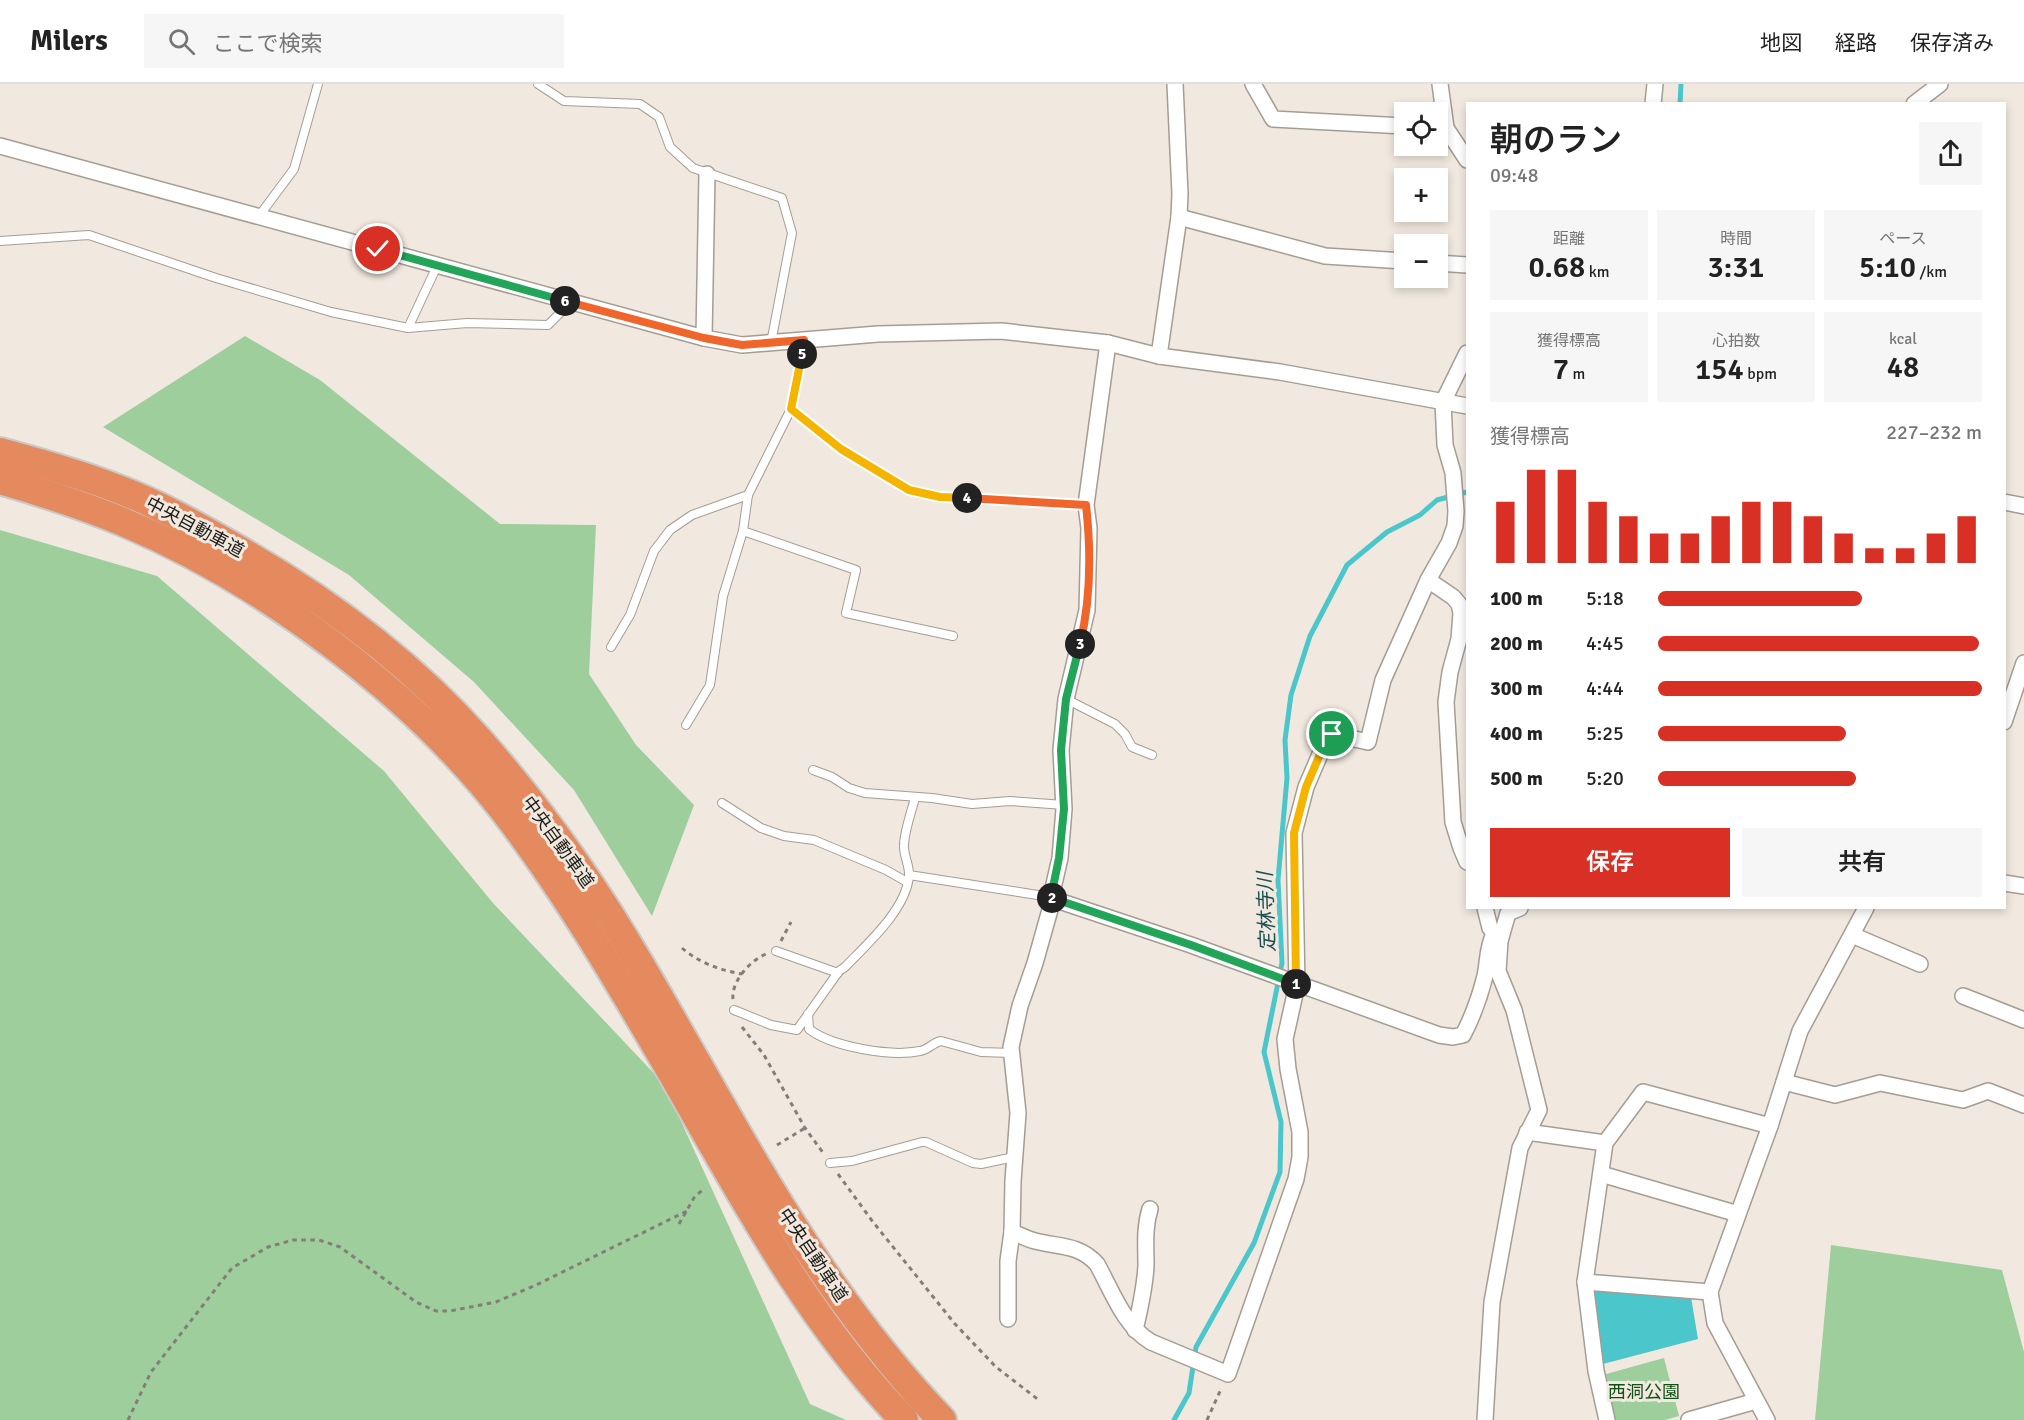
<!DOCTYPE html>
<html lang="ja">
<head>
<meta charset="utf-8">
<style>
  body { margin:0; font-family:Signika,"Noto Sans JP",sans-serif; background:#f6f6f6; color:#222; height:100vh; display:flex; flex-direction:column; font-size:22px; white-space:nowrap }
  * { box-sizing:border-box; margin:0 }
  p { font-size:20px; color:#767676 }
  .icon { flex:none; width:33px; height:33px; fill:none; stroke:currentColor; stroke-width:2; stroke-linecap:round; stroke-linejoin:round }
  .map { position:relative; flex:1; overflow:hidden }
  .sheet { position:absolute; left:1466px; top:18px; width:540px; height:807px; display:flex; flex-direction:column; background:#fff; border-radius:0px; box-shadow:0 3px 9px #0003 }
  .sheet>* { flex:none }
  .buttons { position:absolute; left:1394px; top:18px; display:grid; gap:12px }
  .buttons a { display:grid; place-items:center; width:54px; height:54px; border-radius:0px; background:#fff; box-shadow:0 3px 9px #0003; font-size:30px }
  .pin { position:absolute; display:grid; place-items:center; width:51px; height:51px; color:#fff; margin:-26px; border:3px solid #fff; border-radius:50%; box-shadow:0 2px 6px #0007 }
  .km { position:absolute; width:30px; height:30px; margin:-15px; border-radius:50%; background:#222; color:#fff; font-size:16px; line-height:30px; text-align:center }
  .round { display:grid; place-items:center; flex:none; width:63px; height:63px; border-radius:0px; background:#f6f6f6 }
  .summary { display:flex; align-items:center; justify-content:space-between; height:102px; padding:0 24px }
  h1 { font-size:33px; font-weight:600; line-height:45px }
  .stats { display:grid; grid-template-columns:repeat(3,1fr); gap:9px; height:102px; padding:6px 24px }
  .stats div { display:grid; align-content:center; border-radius:0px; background:#f6f6f6; text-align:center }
  .stats b { font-size:30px; font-weight:600 }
  .stats small { font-size:16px; font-weight:400 }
  .stats p { font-size:16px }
  .chart { height:168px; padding:12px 24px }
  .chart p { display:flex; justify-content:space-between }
  .chart svg { width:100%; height:108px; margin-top:6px; stroke:#d93025; stroke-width:6 }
  .cta { display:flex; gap:12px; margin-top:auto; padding:12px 24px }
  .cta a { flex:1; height:69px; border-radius:0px; background:#d93025; color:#fff; font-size:24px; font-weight:600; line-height:69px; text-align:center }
  .cta a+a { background:#f6f6f6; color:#222 }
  ul { padding:0 24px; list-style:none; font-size:20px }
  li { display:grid; grid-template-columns:96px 72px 1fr; align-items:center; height:45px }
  li i { height:15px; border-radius:8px; background:#d93025 }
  header { display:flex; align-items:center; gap:36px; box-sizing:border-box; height:84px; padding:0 30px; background:#fff; border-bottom:2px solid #e0e0e0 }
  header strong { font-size:28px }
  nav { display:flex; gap:33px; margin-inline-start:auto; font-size:21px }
  .search { width:420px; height:54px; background:#f6f6f6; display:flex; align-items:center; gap:15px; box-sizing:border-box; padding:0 21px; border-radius:0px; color:#767676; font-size:22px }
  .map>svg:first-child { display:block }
  .green { fill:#9dce9c }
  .water { fill:#4bc6ca }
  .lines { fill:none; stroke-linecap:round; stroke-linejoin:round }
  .stream { stroke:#4bc6ca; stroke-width:5 }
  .service-casing { stroke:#a59d94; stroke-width:10 }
  .minor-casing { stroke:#a59d94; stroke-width:18 }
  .motorway-casing { stroke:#c9c9c8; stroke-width:32 }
  .path { stroke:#837e78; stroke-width:3; stroke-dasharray:4.5 4.5; stroke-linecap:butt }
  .service { stroke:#fff; stroke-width:8 }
  .minor { stroke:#fff; stroke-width:15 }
  .motorway { stroke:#e48a5e; stroke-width:28 }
  .split-1-casing { stroke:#fff; stroke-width:12 }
  .split-2-casing { stroke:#fff; stroke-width:12 }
  .split-3-casing { stroke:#fff; stroke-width:12 }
  .split-4-casing { stroke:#fff; stroke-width:12 }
  .split-5-casing { stroke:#fff; stroke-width:12 }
  .split-6-casing { stroke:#fff; stroke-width:12 }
  .split-7-casing { stroke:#fff; stroke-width:12 }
  .split-1 { stroke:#f5b400; stroke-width:8 }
  .split-2 { stroke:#22a559; stroke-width:8 }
  .split-3 { stroke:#22a559; stroke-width:8 }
  .split-4 { stroke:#f0652b; stroke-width:8 }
  .split-5 { stroke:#f5b400; stroke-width:8 }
  .split-6 { stroke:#f0652b; stroke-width:8 }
  .split-7 { stroke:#22a559; stroke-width:8 }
  .labels { text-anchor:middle; stroke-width:6; stroke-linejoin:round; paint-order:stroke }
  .street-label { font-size:18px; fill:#1e1c18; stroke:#f1e9df }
  .park-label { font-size:18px; fill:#105016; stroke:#f1e9df }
  .water-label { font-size:20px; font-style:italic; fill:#1b5052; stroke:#f1e9df }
</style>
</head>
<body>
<header>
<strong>Milers</strong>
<div class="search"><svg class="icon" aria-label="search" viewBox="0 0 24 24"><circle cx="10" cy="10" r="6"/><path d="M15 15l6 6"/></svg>ここで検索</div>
<nav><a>地図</a><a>経路</a><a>保存済み</a></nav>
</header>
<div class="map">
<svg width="2024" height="1336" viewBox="0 0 2024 1336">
  <rect width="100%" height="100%" fill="#f1e9df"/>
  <!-- green -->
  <g class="green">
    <path d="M245 252 320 296 500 440 596 441 589 590 636 661 694 721 652 832 574 706 474 598 349 491 103 343Z"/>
    <path d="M0 446 157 492 384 687 493 819 664 1000 810 1320 846 1336H0Z"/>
    <path d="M1831 1161 2002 1186 2024 1268V1336H1815Z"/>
    <path d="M1664 1274 1679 1332 1665 1336H1613L1606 1290Z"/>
  </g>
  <!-- water -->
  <path class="water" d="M1592 1204 1691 1213 1698 1255 1603 1280Z"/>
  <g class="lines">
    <!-- stream -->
    <g class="stream">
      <path d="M1680 20 1681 0"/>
      <path d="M1174 1336 1189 1309 1196 1263 1254 1159 1280 1088 1281 1038 1264 968 1282 879 1278 796 1287 694 1285 656 1291 611 1310 552 1347 481 1387 448 1420 431 1437 416 1467 408"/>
    </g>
    <defs>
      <g id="service">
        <path d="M538 0 564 17 640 20 659 33 670 63 693 84 782 114 792 149 771 259"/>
        <path d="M259 132 294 85 318 0"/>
        <path d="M0 157 89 151 216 194 331 228 408 244 467 239 548 241 571 218"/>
        <path d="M408 244 437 182"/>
        <path d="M805 256 791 325 748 411 743 447 856 486 846 529 953 552"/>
        <path d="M791 325 841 365 909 406 940 413 1086 421"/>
        <path d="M611 563 630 531 654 467 670 446 692 431 748 411"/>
        <path d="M1066 615 1115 640 1125 650 1132 663 1152 671"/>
        <path d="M686 641 710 601 723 512 743 447"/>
        <path d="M813 686 832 693 849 704 865 709 932 714 972 720 1010 717 1064 721"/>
        <path d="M722 719 761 744 784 752 814 756 886 786 907 798"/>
        <path d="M909 791 1051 813"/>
        <path d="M776 867 838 889"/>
        <path d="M734 926 771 941 797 946 839 887 845 883C867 860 906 826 909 792 910 782 903 771 904 760 905 745 911 729 915 714"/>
        <path d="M808 930 809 945C832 963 891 973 920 967 928 966 932 959 941 957L981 968 1012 969"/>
        <path d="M830 1079 852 1077 922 1058H926L973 1079 981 1080 1014 1073"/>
      </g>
      <g id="minor">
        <path d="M1253 0 1273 35 1404 42"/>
        <path d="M1440 0 1446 44"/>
        <path d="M1653 20 1655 0"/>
        <path d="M1914 20 1940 0"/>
        <path d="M1437 43 1446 44 1467 76"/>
        <path d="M0 62 704 254 742 261 878 250 1001 247 1108 259 1159 272 1280 288 1467 322"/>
        <path d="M1179 133 1325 172 1404 177"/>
        <path d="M1437 179 1467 181"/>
        <path d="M704 254 707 90"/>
        <path d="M1159 272 1179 133 1180 110 1175 0"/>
        <path d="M2004 418 2024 422"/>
        <path d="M1428 496 1453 513 1459 520 1461 529 1459 555 1450 588 1446 618 1453 738 1461 764 1467 778"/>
        <path d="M2004 638 2024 579"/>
        <path d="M2004 799 2024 802"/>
        <path d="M1053 815 1191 861 1439 951 1453 953 1463 951C1473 932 1480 912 1485 892 1488 878 1487 863 1494 850"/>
        <path d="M1485 824 1490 844 1500 857"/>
        <path d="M1852 851 1920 880"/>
        <path d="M1963 912 2024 936"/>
        <path d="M1784 998 1835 1011 1880 999 1963 1016 1988 1007 2024 1021"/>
        <path d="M1527 1048 1605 1059"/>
        <path d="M1601 1090 1738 1130"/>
        <path d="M1012 1148C1020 1151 1027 1155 1035 1157 1058 1163 1079 1160 1097 1180 1112 1207 1124 1242 1151 1258L1228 1290 1296 1095 1300 1073V1048L1288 985 1285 955 1297 901 1294 749 1306 703 1321 668 1332 650 1368 658 1383 596 1428 496 1449 459 1455 442 1456 427 1453 389 1445 361 1443 318 1467 269"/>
        <path d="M1585 1198 1710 1208"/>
        <path d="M1008 1235V1177L1012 1148 1013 1097 1018 1029 1011 963 1020 922 1035 879 1053 815 1051 813 1060 774 1064 725 1061 666 1066 615 1087 526 1089 444 1086 421 1108 259"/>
        <path d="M1135 1246C1140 1225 1145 1203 1146 1181 1146 1162 1144 1144 1150 1125"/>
        <path d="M1485 1336 1492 1218 1520 1064 1539 1026 1514 926 1498 887 1500 857 1508 829 1520 824"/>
        <path d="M1607 1336 1596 1287 1585 1198 1605 1059 1643 1008 1770 1042"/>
        <path d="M1689 1336 1756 1317"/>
        <path d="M1767 1336 1715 1239 1710 1208 1770 1042 1800 947 1866 824"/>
      </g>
      <g id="motorway">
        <path d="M0 368C45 380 90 393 133 411 167 425 200 444 232 462 322 513 410 578 479 656 539 724 592 799 638 877 734 1039 810 1198 942 1336"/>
        <path d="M0 396C41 408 82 421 121 437 262 496 412 608 505 728 564 805 613 888 662 972 735 1098 802 1230 904 1336"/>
      </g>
    </defs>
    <!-- service casing -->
    <use href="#service" class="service-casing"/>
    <!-- minor casing -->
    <use href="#minor" class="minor-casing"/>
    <!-- motorway casing -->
    <use href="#motorway" class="motorway-casing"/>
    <!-- path -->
    <g class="path">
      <path d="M781 857 791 838"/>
      <path d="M682 864C699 879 720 886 742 890"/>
      <path d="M733 915C731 897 751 876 766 870"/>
      <path d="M742 943 764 971 805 1044 824 1070"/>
      <path d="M777 1061 805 1044"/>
      <path d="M838 1090 873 1138 955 1240 996 1283 1040 1317"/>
      <path d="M679 1140 695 1112 704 1105"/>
      <path d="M128 1336 151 1288 232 1184 268 1163 293 1156H319L340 1163 416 1218 436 1227H450L496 1218 534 1202 687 1127"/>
      <path d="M1207 1336 1221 1305"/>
    </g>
    <!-- service -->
    <use href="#service" class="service"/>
    <!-- minor -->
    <use href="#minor" class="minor"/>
    <!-- motorway -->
    <use href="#motorway" class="motorway"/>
  </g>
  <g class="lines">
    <defs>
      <path id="split-1" d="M1296 900 1294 749 1306 703 1321 668 1332 650"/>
      <path id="split-2" d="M1052 814 1191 861 1296 900"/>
      <path id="split-3" d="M1052 814 1051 813 1059 774 1064 725 1061 666 1066 615 1080 560"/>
      <path id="split-4" d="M967 414 1086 421C1091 466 1091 515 1080 560"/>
      <path id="split-5" d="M802 270 791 325 841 365 909 406 940 413 967 414"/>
      <path id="split-6" d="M565 217 704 254 742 261 804 256 802 270"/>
      <path id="split-7" d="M378 165 565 217"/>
    </defs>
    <!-- split-1 casing -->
    <use href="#split-1" class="split-1-casing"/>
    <!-- split-2 casing -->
    <use href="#split-2" class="split-2-casing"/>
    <!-- split-3 casing -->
    <use href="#split-3" class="split-3-casing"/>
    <!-- split-4 casing -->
    <use href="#split-4" class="split-4-casing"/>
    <!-- split-5 casing -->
    <use href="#split-5" class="split-5-casing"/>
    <!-- split-6 casing -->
    <use href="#split-6" class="split-6-casing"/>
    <!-- split-7 casing -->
    <use href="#split-7" class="split-7-casing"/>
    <!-- split-1 -->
    <use href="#split-1" class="split-1"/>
    <!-- split-2 -->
    <use href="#split-2" class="split-2"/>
    <!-- split-3 -->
    <use href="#split-3" class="split-3"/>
    <!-- split-4 -->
    <use href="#split-4" class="split-4"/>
    <!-- split-5 -->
    <use href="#split-5" class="split-5"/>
    <!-- split-6 -->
    <use href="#split-6" class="split-6"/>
    <!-- split-7 -->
    <use href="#split-7" class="split-7"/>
  </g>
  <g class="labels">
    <!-- street labels -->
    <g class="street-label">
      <text transform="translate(195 443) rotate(28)" y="6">中央自動車道</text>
      <text transform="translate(558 758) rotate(54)" y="6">中央自動車道</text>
      <text transform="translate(813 1171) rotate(56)" y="6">中央自動車道</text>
    </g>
    <!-- park labels -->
    <g class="park-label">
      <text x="1644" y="1314">西洞公園</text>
    </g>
    <!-- water labels -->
    <g class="water-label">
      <text transform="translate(1266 828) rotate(-92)" y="7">定林寺川</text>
    </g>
  </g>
</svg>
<div class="buttons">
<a><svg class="icon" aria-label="locate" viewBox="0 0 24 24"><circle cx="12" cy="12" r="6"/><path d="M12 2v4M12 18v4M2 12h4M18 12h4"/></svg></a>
<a>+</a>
<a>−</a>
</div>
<div class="pin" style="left:1332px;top:650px;background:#1e9e55"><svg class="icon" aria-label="arrive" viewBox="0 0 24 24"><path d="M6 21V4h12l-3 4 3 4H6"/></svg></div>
<div class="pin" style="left:378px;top:165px;background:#d93025"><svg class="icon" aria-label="check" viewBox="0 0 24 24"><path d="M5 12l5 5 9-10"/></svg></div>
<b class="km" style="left:1296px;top:900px">1</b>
<b class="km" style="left:1052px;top:814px">2</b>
<b class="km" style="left:1080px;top:560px">3</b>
<b class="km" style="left:967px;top:414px">4</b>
<b class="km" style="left:802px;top:270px">5</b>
<b class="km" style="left:565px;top:217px">6</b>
<section class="sheet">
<div class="summary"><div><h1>朝のラン</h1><p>09:48</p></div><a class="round"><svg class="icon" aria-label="share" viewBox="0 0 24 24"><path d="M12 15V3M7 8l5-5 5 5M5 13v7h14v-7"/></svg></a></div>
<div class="stats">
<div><p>距離</p><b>0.68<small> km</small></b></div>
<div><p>時間</p><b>3:31</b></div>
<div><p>ペース</p><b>5:10<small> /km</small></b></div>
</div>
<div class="stats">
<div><p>獲得標高</p><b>7<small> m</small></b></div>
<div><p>心拍数</p><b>154<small> bpm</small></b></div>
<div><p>kcal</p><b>48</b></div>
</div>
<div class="chart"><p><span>獲得標高</span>227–232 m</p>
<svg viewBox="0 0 160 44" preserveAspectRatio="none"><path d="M5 44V19M15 44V6M25 44V6M35 44V19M45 44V25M55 44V32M65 44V32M75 44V25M85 44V19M95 44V19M105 44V25M115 44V32M125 44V38M135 44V38M145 44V32M155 44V25"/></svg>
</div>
<ul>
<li><b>100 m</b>5:18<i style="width:63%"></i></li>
<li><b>200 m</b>4:45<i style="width:99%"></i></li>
<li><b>300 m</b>4:44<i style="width:100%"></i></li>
<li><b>400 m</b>5:25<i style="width:58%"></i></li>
<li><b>500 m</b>5:20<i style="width:61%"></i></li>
</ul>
<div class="cta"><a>保存</a><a>共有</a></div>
</section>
</div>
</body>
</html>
